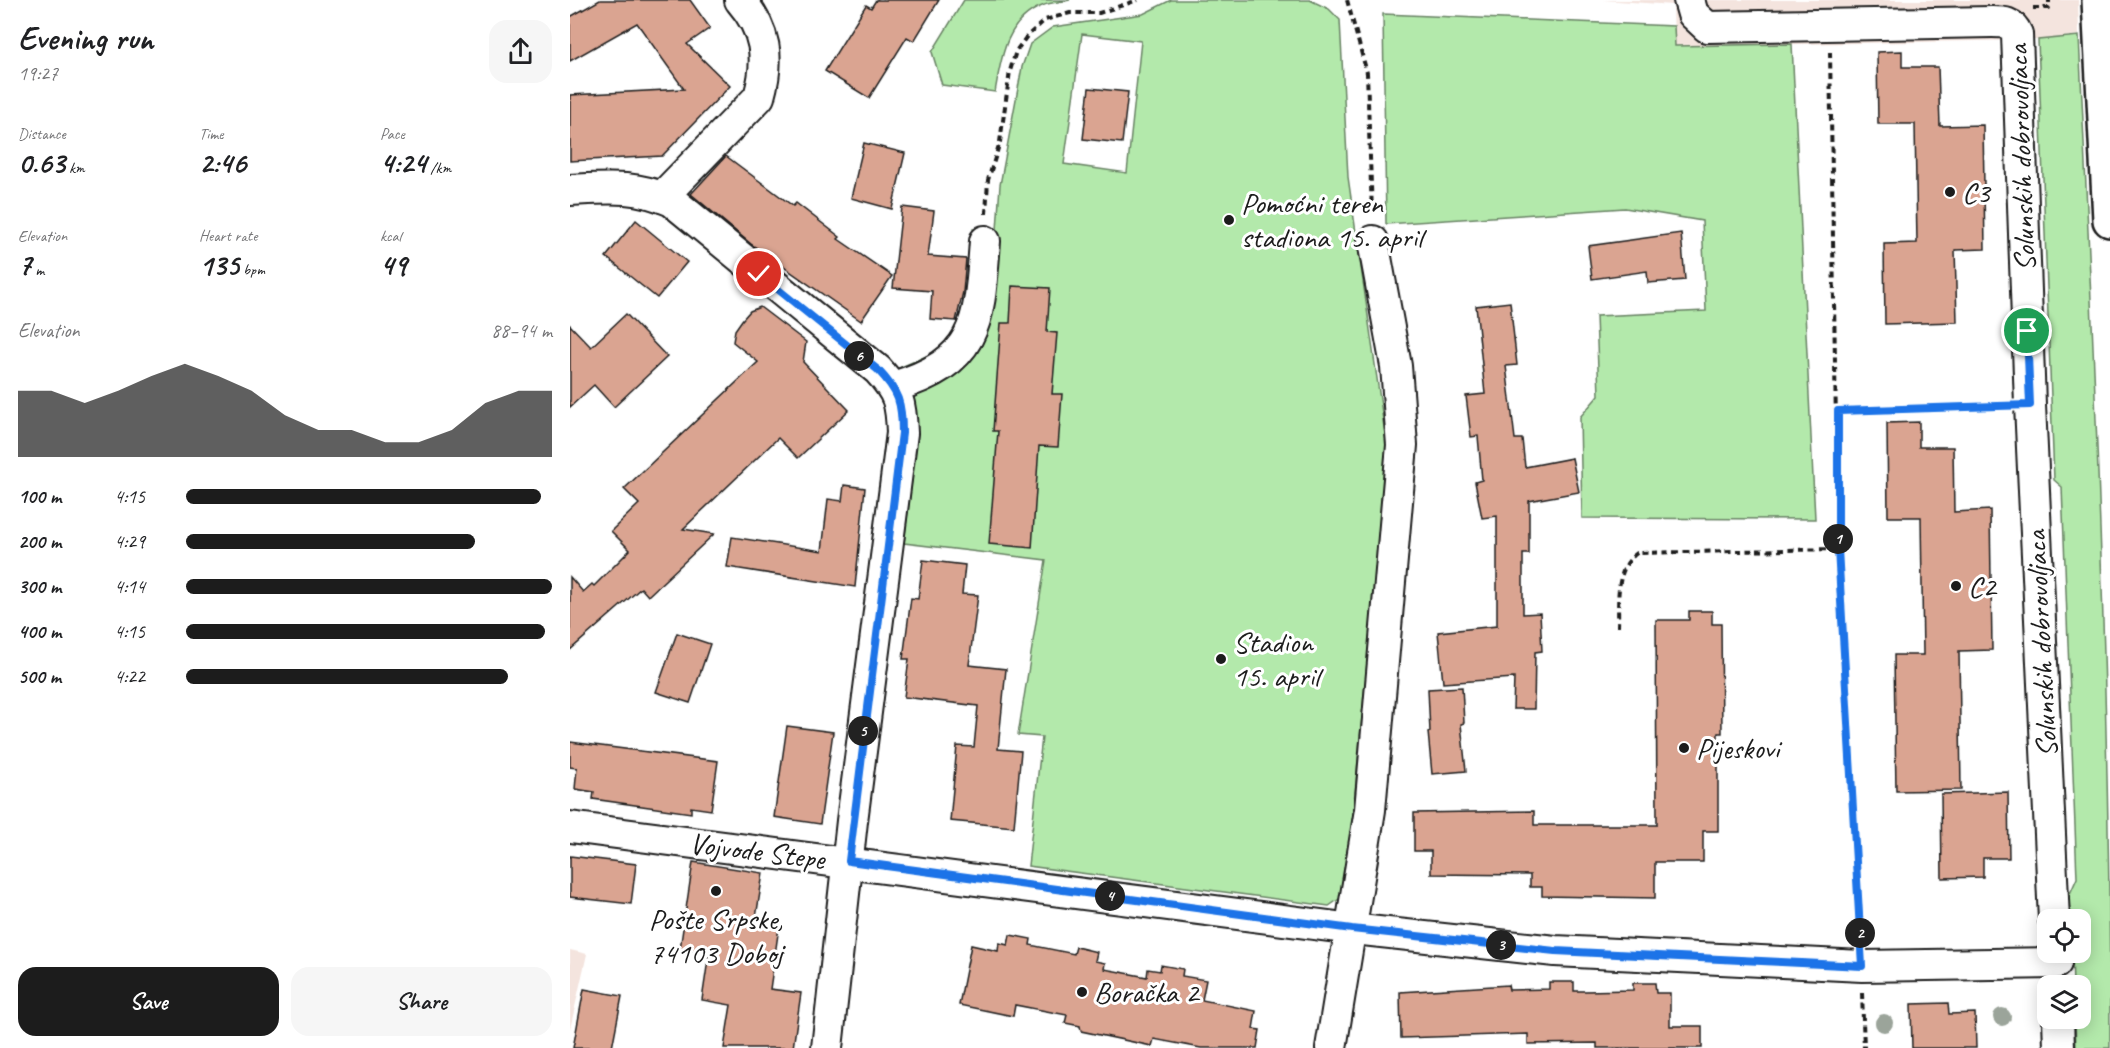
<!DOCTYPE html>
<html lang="en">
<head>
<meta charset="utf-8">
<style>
  body { margin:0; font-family:Caveat,sans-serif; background:#f6f6f6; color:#202124; height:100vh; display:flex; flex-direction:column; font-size:22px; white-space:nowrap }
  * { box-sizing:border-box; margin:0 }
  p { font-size:20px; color:#757577 }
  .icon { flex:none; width:33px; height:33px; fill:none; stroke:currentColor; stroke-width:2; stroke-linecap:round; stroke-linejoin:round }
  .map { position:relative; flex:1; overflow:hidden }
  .sheet { display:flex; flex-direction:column; background:#fff; width:570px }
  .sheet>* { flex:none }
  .tools { position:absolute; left:1467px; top:909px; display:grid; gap:12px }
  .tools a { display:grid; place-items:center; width:54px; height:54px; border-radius:12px; background:#fff; box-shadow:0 3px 15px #0003; font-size:30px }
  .pin { position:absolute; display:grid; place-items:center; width:51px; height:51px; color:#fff; margin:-26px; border:3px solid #fff; border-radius:50%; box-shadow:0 2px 6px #0007 }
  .km { position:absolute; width:30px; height:30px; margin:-15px; border-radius:50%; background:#222; color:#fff; font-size:16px; line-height:30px; text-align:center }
  .round { display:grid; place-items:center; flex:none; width:63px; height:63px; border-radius:18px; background:#f6f6f6 }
  .headline { display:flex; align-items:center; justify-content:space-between; height:102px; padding:0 18px }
  h1 { font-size:33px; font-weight:800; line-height:45px }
  .figures { display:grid; grid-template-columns:repeat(3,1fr); gap:9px; height:102px; padding:6px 18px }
  .figures div { display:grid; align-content:center }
  .figures b { font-size:30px; font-weight:800 }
  .figures small { font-size:16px; font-weight:400 }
  .figures p { font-size:16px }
  .chart { height:168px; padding:12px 18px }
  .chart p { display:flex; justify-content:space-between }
  .chart svg { width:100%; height:108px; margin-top:6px; fill:#1c1c1c; opacity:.7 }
  .cta { display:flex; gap:12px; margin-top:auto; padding:12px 18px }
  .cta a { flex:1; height:69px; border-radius:18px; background:#1c1c1c; color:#fff; font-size:24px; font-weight:800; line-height:69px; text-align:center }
  .cta a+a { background:#f6f6f6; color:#202124 }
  ul { padding:0 18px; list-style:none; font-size:20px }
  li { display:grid; grid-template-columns:96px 72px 1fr; align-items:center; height:45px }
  li i { height:15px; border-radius:8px; background:#1c1c1c }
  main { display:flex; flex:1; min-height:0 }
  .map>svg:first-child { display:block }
  .built { fill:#f4e4de }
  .green { fill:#b3e9ab; stroke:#688264; stroke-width:1.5; fill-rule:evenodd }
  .building { fill:#daa491; stroke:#1c1c1c; stroke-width:1.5 }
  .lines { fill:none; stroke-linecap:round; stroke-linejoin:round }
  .minor-casing { stroke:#1c1c1c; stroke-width:34 }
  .major-casing { stroke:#1c1c1c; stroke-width:38 }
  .path { stroke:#1c1c1c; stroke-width:4; stroke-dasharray:6 4.5; stroke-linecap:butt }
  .minor { stroke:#fff; stroke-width:30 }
  .major { stroke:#fff; stroke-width:33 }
  .tree { fill:#9ba49a }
  .route-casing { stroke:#fff; stroke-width:12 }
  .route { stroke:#1a73e8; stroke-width:8 }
  .poi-dot { fill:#1c1c1c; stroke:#fff; stroke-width:2 }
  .labels { text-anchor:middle; stroke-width:6; stroke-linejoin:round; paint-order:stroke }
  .street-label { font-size:30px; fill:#1c1c1c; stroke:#fff }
  .poi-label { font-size:30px; fill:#1c1c1c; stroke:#fff; text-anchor:start }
</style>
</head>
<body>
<main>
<section class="sheet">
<div class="headline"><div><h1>Evening run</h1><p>19:27</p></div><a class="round"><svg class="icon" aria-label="share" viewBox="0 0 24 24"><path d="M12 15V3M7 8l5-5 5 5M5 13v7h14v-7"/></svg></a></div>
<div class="figures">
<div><p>Distance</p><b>0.63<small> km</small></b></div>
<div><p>Time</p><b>2:46</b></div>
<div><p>Pace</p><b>4:24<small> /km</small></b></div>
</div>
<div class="figures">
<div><p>Elevation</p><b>7<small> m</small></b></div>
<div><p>Heart rate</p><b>135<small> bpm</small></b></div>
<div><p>kcal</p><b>49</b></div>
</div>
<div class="chart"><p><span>Elevation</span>88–94 m</p>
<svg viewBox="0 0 160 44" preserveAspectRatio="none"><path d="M0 44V17L10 17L20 22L30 17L40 11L50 6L60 11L70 17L80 27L90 33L100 33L110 38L120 38L130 33L140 22L150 17L160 17V44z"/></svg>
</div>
<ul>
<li><b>100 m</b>4:15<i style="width:97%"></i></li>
<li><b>200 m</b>4:29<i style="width:79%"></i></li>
<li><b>300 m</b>4:14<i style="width:100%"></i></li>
<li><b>400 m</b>4:15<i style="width:98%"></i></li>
<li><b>500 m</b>4:22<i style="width:88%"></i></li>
</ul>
<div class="cta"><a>Save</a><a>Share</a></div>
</section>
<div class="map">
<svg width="1540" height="1048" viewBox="0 0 1540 1048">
  <rect width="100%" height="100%" fill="#fff"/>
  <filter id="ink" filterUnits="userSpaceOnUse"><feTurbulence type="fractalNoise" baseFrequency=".0167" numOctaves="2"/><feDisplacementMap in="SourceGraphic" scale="12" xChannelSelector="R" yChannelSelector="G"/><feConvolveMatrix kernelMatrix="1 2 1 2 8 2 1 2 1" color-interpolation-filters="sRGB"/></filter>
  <g filter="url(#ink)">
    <!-- built -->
    <g class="built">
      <path d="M1033 0H1508L1509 35 1468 40 1104 46 1103 5Z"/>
      <path d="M0 950 17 954 0 1029Z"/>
    </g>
    <!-- green -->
    <g class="green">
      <path d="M394 0H500C491 2 481 2 472 6 436 20 431 58 425 92L372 85 362 52Z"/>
      <path d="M601 0H740L759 9 770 20 778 177 817 448 777 878 772 897 759 906 458 866 472 737 448 735 476 560 334 543 346 447 345 408 329 368 377 347 403 292V229L427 230 430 185 452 67 460 44 483 27 573 14ZM512 34 571 41 557 173 494 164Z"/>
      <path d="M813 14 1104 26 1105 46 1222 44 1245 519 1012 518 1010 417 1029 395 1026 316 1136 311 1132 221 1055 208 816 224Z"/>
      <path d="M1509 36C1525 373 1540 710 1540 1048H1506L1505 1019 1510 1018V986L1503 985 1502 953 1510 952V920L1500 919 1499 896 1507 878 1492 487 1484 480 1468 40Z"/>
    </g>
    <!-- building -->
    <g class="building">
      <path d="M30 0H120L140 28 117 44 160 86 92 156 0 161V95L114 89 67 23 0 61V17Z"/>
      <path d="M306 0H369L344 41 337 37 299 98 255 71 296 5 301 8Z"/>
      <path d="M1332 51V67H1368L1370 126 1413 125 1415 249 1385 250 1387 322 1315 324 1314 244 1347 243 1345 124H1308L1307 52Z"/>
      <path d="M519 88 558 92 552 143 513 139Z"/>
      <path d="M294 143 335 153 322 209 281 198Z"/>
      <path d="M156 156 223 206 226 203 270 237 268 239 322 276 291 321 181 244 121 194Z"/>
      <path d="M332 207 364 211 358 256 396 259 393 292 386 321 360 319 362 291 323 288Z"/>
      <path d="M66 220 117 262 87 298 36 257Z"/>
      <path d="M1111 233 1115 280 1078 283 1077 271 1022 279 1018 246Z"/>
      <path d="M442 286 480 288 477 332 487 333 482 394H492L488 447 469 446 462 548 419 544 428 431H423L431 323H440Z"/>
      <path d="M940 302 947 365 936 366 945 439H952L955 467 1002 458 1009 492 959 501V554H953V614L970 613 972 651 965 652 964 709H943L944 678 873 683 868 632 927 626V516L912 518 905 482 912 480 908 436 901 437 896 396 915 394 906 306Z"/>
      <path d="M190 307 236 342 233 362 279 410 228 458 208 438 113 529 144 534 78 596 71 588 0 650V577L13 592 22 584 24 586 60 550 41 531 69 504 54 489 188 362 163 342 165 330 172 320 180 311Z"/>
      <path d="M56 314 97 357 44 407 24 385 0 407V325L21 347Z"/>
      <path d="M1349 422V447H1383L1384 512 1420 510 1422 650 1389 651 1391 790 1326 791 1324 655H1353L1351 517H1318L1317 423Z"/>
      <path d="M274 485 295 488 285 587 157 567 162 537 252 551 258 499 272 501Z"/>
      <path d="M353 560 395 565 392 594 408 595 399 665 436 669 428 749 451 751 444 827 380 821 387 746 404 747 408 706 334 697 339 659H333L341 598 348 599Z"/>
      <path d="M1119 611H1142V624H1151L1152 733H1148V831H1133V862H1085V898L972 896V887H960V875L861 874V851H844V813L964 811V825H1087L1086 620H1119Z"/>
      <path d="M107 633 140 644 120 703 86 692Z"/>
      <path d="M892 687 894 723 891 724 896 771 862 774 858 732H860L858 689Z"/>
      <path d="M217 726 263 732 250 824 204 817Z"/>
      <path d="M0 742 148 761 141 810 121 807V813L23 799 24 792 5 789 7 768 0 767Z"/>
      <path d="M1438 792 1439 858H1413V877L1372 878 1371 794Z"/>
      <path d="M0 856 66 864 61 904 0 897Z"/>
      <path d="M123 862 193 873 185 924 209 927 200 989 231 993 223 1048H154L161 1005 132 1000 139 953 110 949Z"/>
      <path d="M440 935 461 939 460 945 504 954 506 947 527 952 525 961 535 963 534 969 577 977 578 969 590 971 591 965 613 969 612 976 636 980 632 1000 686 1011 683 1029 690 1030 687 1048H631L584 1039 582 1046 511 1031 510 1026 495 1023 497 1015 445 1005 443 1016 389 1005 401 945 428 951 429 943 438 945Z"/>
      <path d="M979 982H1004V991H1016L1063 990V983H1085L1086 993H1100V1026H1132V1048H1027V1043L958 1044V1034L831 1038 830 992 938 985 939 990 979 989Z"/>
      <path d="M14 989 52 996 42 1048H3Z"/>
      <path d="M1378 1003 1379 1014 1405 1013 1406 1048H1342L1341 1004Z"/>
    </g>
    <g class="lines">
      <defs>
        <g id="minor">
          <path d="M1119 0 1123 14 1137 27 1422 22C1434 22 1442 22 1447 34L1460 405 1484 920"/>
          <path d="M0 190C39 188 65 185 102 201L308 370C329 393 331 403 332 433L282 821 257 1048"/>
          <path d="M92 197 189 97C200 58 196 30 170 0"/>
          <path d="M323 387C409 361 409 323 415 241"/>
          <path d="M0 827 782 929 985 951 1292 966 1486 963"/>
          <path d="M1488 1018 1489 1048"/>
          <path d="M761 1048 800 810 832 445 826 366 803 241"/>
        </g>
        <path id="major" d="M1529 0 1540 220"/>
      </defs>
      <!-- minor casing -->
      <use href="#minor" class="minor-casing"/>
      <!-- major casing -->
      <use href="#major" class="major-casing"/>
      <!-- path -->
      <g class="path">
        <path d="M777 0 797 73 802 213"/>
        <path d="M1463 8H1479V0"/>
        <path d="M1260 52 1268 549 1290 937"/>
        <path d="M416 214 418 180 430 142 440 71 446 51 457 36 475 20 500 13H529L568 0"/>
        <path d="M1268 412 1432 406"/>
        <path d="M1048 627C1049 601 1044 570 1067 553L1268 549"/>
        <path d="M1292 993 1294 1048"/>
      </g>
      <!-- minor -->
      <use href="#minor" class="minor"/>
      <!-- major -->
      <use href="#major" class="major"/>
    </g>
    <!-- trees -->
    <g class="tree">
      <circle cx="1432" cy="1017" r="9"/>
      <circle cx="1314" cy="1023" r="9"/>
    </g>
  </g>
  <g class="lines" filter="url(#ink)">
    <defs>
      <path id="route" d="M189 274 308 370C329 392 332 403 332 433L279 861 782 929 985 951 1292 966 1268 549V411L1460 405 1457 331"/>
    </defs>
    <!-- route casing -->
    <use href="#route" class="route-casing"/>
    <!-- route -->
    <use href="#route" class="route"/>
  </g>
  <!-- markers -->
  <g class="poi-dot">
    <circle cx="1380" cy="192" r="6"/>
    <circle cx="659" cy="220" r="6"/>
    <circle cx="1386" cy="586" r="6"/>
    <circle cx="651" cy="659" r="6"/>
    <circle cx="1114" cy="748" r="6"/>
    <circle cx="146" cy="891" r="6"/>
    <circle cx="512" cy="992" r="6"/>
  </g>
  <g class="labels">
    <!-- street labels -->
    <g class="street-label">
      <text transform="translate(1451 158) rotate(-92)" y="10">Solunskih dobrovoljaca</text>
      <text transform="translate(1471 644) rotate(-93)" y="10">Solunskih dobrovoljaca</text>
      <text transform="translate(187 851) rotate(7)" y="10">Vojvode Stepe</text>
    </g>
    <!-- poi labels -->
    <g class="poi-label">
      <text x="1392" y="202">C3</text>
      <text x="671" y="213">Pomoćni teren<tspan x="671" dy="34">stadiona 15. april</tspan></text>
      <text x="1398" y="596">C2</text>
      <text x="663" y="652">Stadion<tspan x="663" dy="34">15. april</tspan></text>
      <text x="1126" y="758">Pijeskovi</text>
      <text x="146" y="929" text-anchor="middle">Pošte Srpske,<tspan x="146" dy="34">74103 Doboj</tspan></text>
      <text x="524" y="1002">Boračka 2</text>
    </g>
  </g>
</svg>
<div class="tools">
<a><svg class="icon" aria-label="locate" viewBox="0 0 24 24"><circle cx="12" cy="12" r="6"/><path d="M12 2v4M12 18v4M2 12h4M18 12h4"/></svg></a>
<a><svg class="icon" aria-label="layers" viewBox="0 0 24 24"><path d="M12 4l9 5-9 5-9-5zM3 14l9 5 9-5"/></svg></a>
</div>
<div class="pin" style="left:1457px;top:331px;background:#1e9e55"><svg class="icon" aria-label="arrive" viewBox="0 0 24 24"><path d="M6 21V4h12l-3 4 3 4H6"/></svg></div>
<div class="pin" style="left:189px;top:274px;background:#d93025"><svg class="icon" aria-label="check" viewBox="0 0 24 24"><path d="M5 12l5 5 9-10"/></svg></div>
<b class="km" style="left:1268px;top:539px">1</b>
<b class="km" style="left:1290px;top:933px">2</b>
<b class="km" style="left:931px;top:945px">3</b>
<b class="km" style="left:540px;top:896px">4</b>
<b class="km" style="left:293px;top:731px">5</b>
<b class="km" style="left:289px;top:356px">6</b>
</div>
</main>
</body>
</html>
